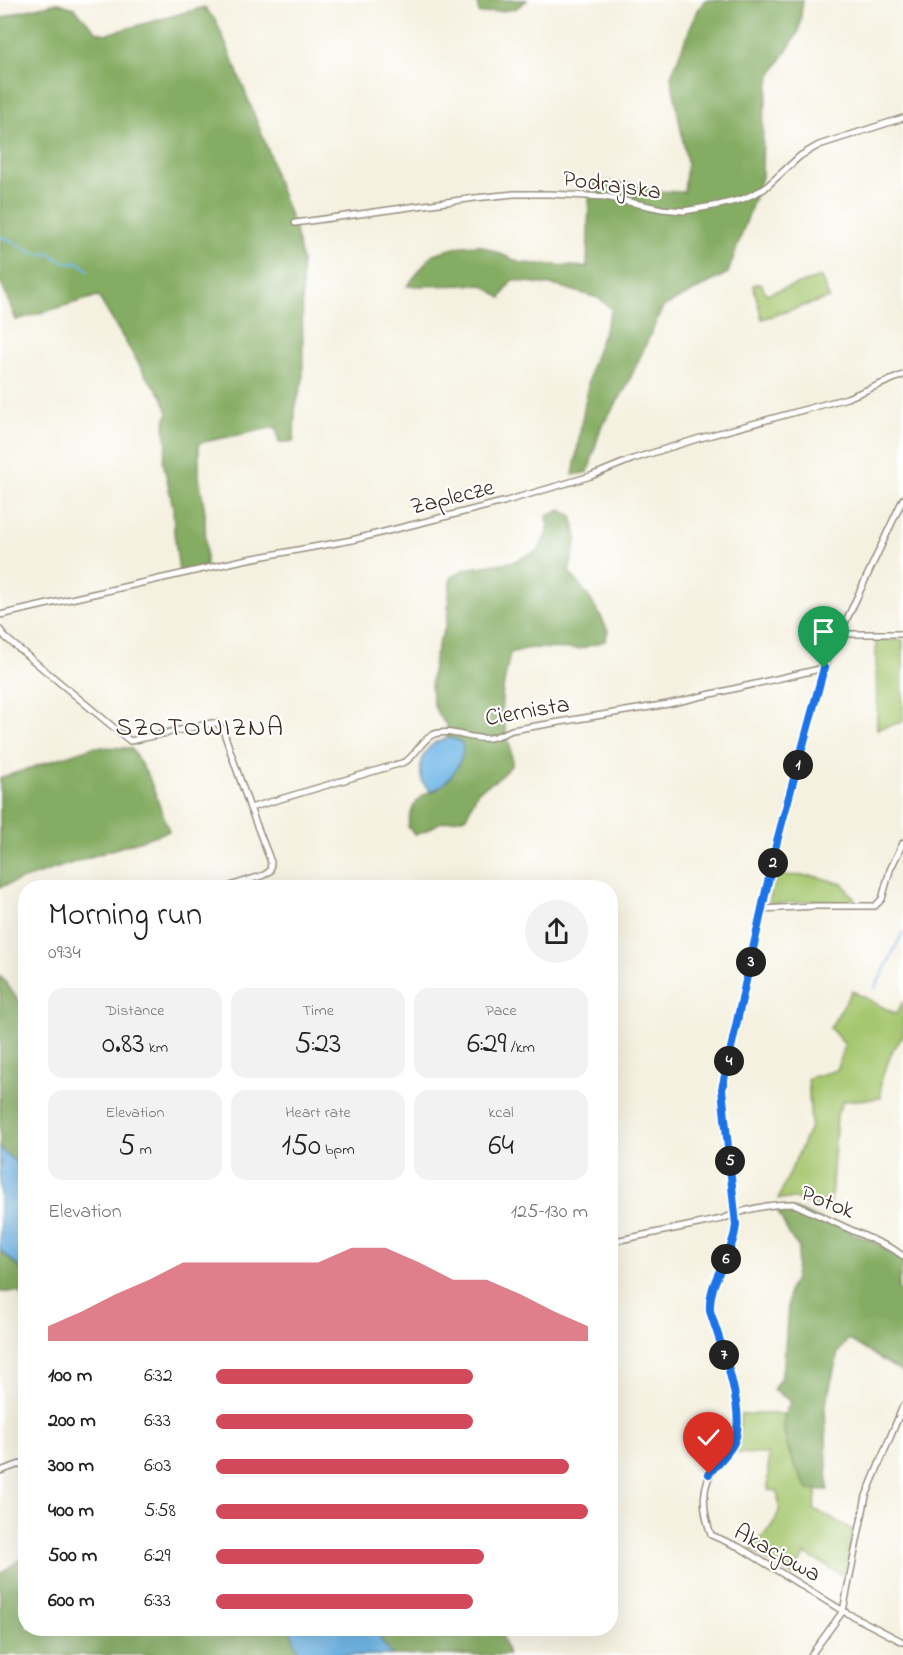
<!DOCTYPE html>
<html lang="en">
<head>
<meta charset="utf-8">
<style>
  body { margin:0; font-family:"Indie Flower",sans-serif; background:#f2f2f2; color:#222; height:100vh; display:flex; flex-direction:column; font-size:22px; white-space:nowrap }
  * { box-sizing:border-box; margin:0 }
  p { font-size:20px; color:#767676 }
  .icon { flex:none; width:33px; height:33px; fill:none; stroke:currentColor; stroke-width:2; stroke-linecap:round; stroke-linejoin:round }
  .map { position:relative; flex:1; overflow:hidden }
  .side { position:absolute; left:18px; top:880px; width:600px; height:756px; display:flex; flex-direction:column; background:#fff; border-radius:24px; box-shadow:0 6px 24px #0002 }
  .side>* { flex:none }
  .pin { position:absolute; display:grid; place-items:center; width:51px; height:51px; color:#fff; margin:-62px -26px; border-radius:50% 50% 50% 0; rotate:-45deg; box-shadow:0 0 6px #0007 }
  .pin .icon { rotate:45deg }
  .km { position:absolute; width:30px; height:30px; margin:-15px; border-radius:50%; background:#222; color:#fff; font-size:16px; line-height:30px; text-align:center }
  .round { display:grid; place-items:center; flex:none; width:63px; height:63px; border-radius:32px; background:#f2f2f2 }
  .overview { display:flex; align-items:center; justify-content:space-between; height:102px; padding:0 30px }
  h1 { font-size:33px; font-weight:600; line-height:45px }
  .metrics { display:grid; grid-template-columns:repeat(3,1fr); gap:9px; height:102px; padding:6px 30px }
  .metrics div { display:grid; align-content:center; border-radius:15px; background:#f2f2f2; text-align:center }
  .metrics b { font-size:30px; font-weight:600 }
  .metrics small { font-size:16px; font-weight:400 }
  .metrics p { font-size:16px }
  .chart { height:168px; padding:12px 30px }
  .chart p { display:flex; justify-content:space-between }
  .chart svg { width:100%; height:108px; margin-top:6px; fill:#d1495b; opacity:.7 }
  ul { padding:0 30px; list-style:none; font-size:20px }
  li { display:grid; grid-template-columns:96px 72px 1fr; align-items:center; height:45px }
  li i { height:15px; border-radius:8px; background:#d1495b }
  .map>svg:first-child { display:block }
  .green { fill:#a6c770; stroke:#707847; stroke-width:1.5 }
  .forest { fill:#84ac62; stroke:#606b40; stroke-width:1.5 }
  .water { fill:#70b6e6; stroke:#567082; stroke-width:1.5 }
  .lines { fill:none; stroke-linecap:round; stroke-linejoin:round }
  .stream { stroke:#70b6e6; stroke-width:2 }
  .street-casing { stroke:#988e7f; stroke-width:8 }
  .street { stroke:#fff; stroke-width:5 }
  .route-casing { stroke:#fff; stroke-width:12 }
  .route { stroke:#1a73e8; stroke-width:8 }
  .labels { text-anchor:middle; stroke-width:4.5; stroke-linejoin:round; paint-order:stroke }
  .street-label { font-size:24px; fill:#3b2a1e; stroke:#fff }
  .neighbourhood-label { font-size:26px; letter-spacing:1.5px; fill:#3b2a1e; stroke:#fff }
</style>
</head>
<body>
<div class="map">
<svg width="903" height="1655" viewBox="0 0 903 1655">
  <rect width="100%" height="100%" fill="#fff"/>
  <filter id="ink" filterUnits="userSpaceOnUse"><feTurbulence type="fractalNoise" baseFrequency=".0167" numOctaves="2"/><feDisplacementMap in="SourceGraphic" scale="12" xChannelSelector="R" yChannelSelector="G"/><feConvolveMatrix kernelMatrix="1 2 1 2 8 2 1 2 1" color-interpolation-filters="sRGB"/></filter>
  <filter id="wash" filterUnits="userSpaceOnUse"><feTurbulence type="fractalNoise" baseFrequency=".008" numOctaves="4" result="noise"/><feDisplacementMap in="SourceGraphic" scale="24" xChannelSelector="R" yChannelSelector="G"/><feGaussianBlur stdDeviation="1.35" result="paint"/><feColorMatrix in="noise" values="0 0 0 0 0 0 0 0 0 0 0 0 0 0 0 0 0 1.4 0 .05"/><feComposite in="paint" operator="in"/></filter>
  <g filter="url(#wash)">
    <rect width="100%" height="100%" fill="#f5f1e0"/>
    <!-- green -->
    <g class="green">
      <path d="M821 277 829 298 762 319 753 285 761 283 766 294Z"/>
      <path d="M876 640H903V722L877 729Z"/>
      <path d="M775 875 814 876 843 884 858 904 816 901 769 904Z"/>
      <path d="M852 991 896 1014 903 1001V1035L892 1052 881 1080V1098L843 1101 837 1115 830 1211 797 1199H778L811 1125 808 1078 837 1070 845 1045 830 1028Z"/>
      <path d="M740 1414H784L786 1443 809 1490H817L814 1509 853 1530 845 1576 805 1554 793 1576 749 1549C760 1539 775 1526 779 1511 780 1505 778 1497 777 1491L768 1490V1454L731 1453 740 1440Z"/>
    </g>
    <!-- forest -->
    <g class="forest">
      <path d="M477 0H527L515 9 479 14Z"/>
      <path d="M705 0H803L799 31 770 77 763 121 762 177 728 273 663 307 625 390 601 427 588 472 573 475 591 367 612 309 598 298 557 286 512 280 501 298 483 285 407 286 433 254 462 246 480 245 521 263 587 267 589 199 593 181 640 185 656 191 684 192 687 162 671 76 696 13Z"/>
      <path d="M58 3 74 8 97 32 107 34 204 7 216 21 233 61 270 155 274 173 295 229 302 260 303 379 295 409 294 441 279 443 276 427 199 443V476L205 512 206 567 179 572 174 533 173 507 163 461 167 444 164 425 168 413 162 396 146 376 98 296 16 320 0 280V19L18 12Z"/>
      <path d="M561 510 572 516 577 538 569 572C585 590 598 608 608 631L605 641 579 649 529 648 510 653C507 671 500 692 502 710 504 732 513 743 512 765L498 779 478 791 466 817 439 823 426 831 415 835 408 827C410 809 417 793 437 790L455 739 447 738V725C425 706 430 671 438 646 439 640 443 634 445 628 450 613 448 593 451 577L466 569 515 561 539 550 548 530 547 516Z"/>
      <path d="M93 747 131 748 149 777 169 831 0 887V778Z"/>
      <path d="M0 975 25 1009V1171L0 1148Z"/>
      <path d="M776 1208 796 1209 876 1243 903 1260C903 1269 899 1278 898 1288L903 1294V1373L848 1339 838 1353 825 1408 828 1490H809C796 1472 779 1437 785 1414 786 1410 789 1405 791 1401L773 1390 780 1379 784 1362 789 1291 795 1278 799 1248 790 1236Z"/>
      <path d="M0 1250 25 1273V1304L20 1292H0Z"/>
      <path d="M25 1556 26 1629H498L502 1634 508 1655H0V1574Z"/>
    </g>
    <!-- water -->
    <g class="water">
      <path d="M447 738 455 739 462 743C466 760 447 788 430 791 415 779 419 755 433 744 437 741 443 740 447 738Z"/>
      <path d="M0 1148 25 1171V1268L19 1267 0 1250Z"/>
      <path d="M290 1629H377L382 1642 392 1655H300Z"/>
    </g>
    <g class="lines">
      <!-- stream -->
      <g class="stream">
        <path d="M0 237C18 239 30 260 50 253 57 260 65 263 75 264L77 261 89 271"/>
        <path d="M875 988 903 932"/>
      </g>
    </g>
  </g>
  <g filter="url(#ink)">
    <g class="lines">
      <defs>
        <g id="street">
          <path d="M295 223 475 198 514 194H550L606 197 662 209 684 211 719 205 743 199 764 189 800 156 819 145 903 118"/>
          <path d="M903 499 824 668 777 841 722 1089 736 1225C733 1256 707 1279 710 1311 720 1341 747 1410 735 1440 732 1449 723 1455 718 1462 700 1485 702 1508 711 1535L739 1547 843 1611 903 1642"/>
          <path d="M0 615 243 560 352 540 503 502 591 476 633 459 697 439 847 398 903 375"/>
          <path d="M0 630 6 638 130 741 212 723H217L223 730 250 808"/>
          <path d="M839 634H903"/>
          <path d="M224 888 264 875 270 871 271 862 250 808 405 762C416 755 421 741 432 735 449 727 471 741 489 738 497 737 505 733 512 730L668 704 824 668"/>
          <path d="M763 909 815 906H875L882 899 890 870 903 843"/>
          <path d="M610 1242 722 1219C745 1209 770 1204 794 1204L893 1249 903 1256"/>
          <path d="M0 1471 26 1462"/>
          <path d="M811 1655 843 1611 866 1496 903 1406"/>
        </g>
      </defs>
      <!-- street casing -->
      <use href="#street" class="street-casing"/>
      <!-- street -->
      <use href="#street" class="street"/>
    </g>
  </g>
  <g class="lines" filter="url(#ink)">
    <defs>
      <path id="route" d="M709 1474C717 1463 731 1452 735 1440 746 1408 720 1342 710 1311 708 1279 733 1257 736 1225L722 1089 777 841 824 668"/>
    </defs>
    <!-- route casing -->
    <use href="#route" class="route-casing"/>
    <!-- route -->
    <use href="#route" class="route"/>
  </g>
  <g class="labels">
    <!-- street labels -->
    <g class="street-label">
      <text transform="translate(612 184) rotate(8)" y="8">Podrajska</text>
      <text transform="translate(452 496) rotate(-14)" y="8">Zaplecze</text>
      <text transform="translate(527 710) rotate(-10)" y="8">Ciernista</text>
      <text transform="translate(828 1201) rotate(21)" y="8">Potok</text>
      <text transform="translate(778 1552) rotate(29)" y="8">Akacjowa</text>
    </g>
    <!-- neighbourhood labels -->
    <g class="neighbourhood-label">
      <text x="200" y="735">SZOTOWIZNA</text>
    </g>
  </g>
</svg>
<div class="pin" style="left:824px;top:668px;background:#1e9e55"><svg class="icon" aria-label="arrive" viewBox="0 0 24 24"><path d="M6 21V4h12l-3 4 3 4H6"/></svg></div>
<div class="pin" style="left:709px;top:1474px;background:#d93025"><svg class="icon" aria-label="check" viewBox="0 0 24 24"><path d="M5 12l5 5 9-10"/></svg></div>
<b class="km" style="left:798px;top:765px">1</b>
<b class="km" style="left:773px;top:863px">2</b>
<b class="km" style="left:751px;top:962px">3</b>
<b class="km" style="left:729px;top:1061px">4</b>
<b class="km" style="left:730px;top:1161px">5</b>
<b class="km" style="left:726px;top:1259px">6</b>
<b class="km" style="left:724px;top:1355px">7</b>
<section class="side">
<div class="overview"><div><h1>Morning run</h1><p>09:34</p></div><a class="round"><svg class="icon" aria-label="share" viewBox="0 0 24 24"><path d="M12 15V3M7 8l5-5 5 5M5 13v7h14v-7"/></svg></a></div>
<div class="metrics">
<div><p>Distance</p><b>0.83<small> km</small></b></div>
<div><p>Time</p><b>5:23</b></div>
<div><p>Pace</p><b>6:29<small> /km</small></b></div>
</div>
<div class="metrics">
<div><p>Elevation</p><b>5<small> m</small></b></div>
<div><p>Heart rate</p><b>150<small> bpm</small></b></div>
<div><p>kcal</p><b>64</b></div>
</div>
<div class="chart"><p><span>Elevation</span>125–130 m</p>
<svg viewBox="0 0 160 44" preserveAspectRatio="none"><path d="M0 44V38L10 32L20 25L30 19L40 12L50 12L60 12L70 12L80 12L90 6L100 6L110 12L120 19L130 19L140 25L150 32L160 38V44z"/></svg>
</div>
<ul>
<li><b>100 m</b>6:32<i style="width:69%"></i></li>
<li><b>200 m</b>6:33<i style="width:69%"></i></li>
<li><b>300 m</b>6:03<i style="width:95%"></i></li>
<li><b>400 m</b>5:58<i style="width:100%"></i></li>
<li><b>500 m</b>6:29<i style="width:72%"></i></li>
<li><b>600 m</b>6:33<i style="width:69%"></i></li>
</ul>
</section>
</div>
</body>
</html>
